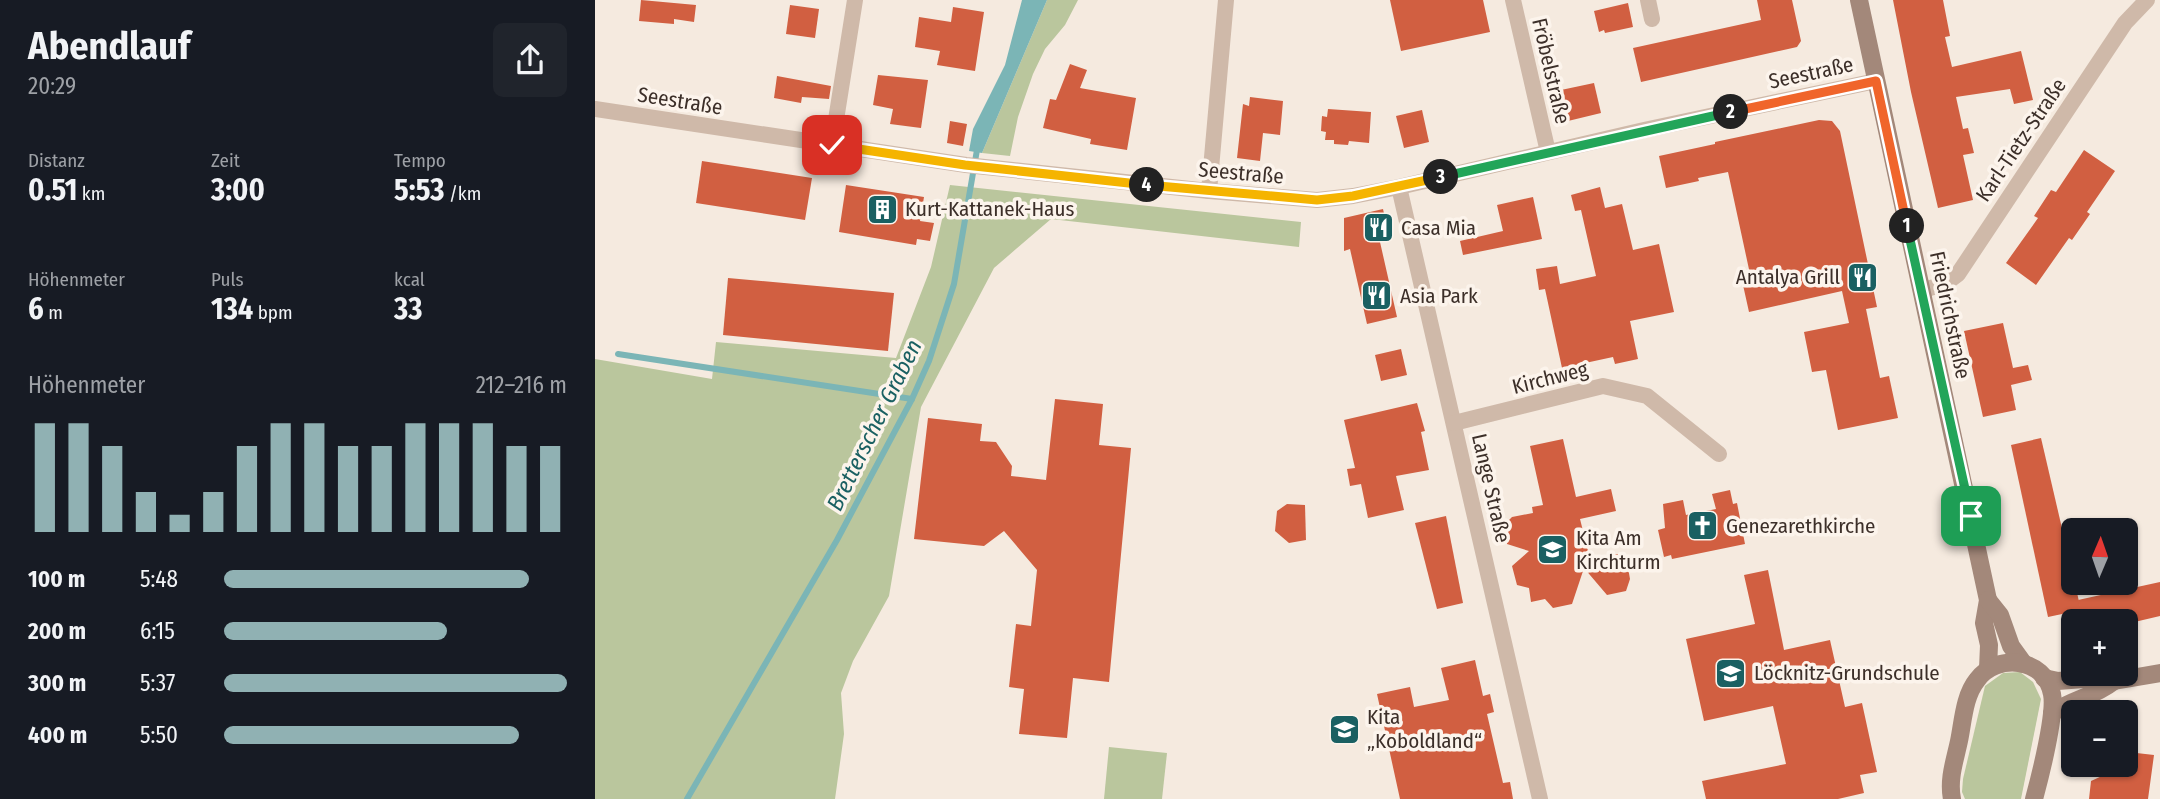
<!DOCTYPE html>
<html lang="de">
<head>
<meta charset="utf-8">
<style>
  body { margin:0; font-family:"Fira Sans Condensed",sans-serif; background:#20242c; color:#f1f3f6; height:100vh; display:flex; flex-direction:column; font-size:26px; white-space:nowrap }
  * { box-sizing:border-box; margin:0 }
  p { font-size:23px; color:#9ea1a6 }
  .icon { flex:none; width:38px; height:38px; fill:none; stroke:currentColor; stroke-width:2; stroke-linecap:round; stroke-linejoin:round }
  .map { position:relative; flex:1; overflow:hidden }
  .panel { display:flex; flex-direction:column; background:#171b24; width:595px }
  .panel>* { flex:none }
  .needle { width:46px; rotate:2deg }
  .controls { position:absolute; left:1466px; top:518px; display:grid; gap:14px }
  .controls a { display:grid; place-items:center; width:77px; height:77px; border-radius:10px; background:#171b24; box-shadow:0 2px 5px #0004; font-size:35px }
  .pin { position:absolute; display:grid; place-items:center; width:60px; height:60px; color:#fff; margin:-30px; border-radius:14px; box-shadow:0 4px 10px #0006 }
  .km { position:absolute; width:35px; height:35px; margin:-18px; border-radius:50%; background:#222; color:#fff; font-size:19px; line-height:35px; text-align:center }
  .round { display:grid; place-items:center; flex:none; width:74px; height:74px; border-radius:10px; background:#20242c }
  .head { display:flex; align-items:center; justify-content:space-between; height:119px; padding:0 28px }
  h1 { font-size:38px; font-weight:700; line-height:52px }
  .stats { display:grid; grid-template-columns:repeat(3,1fr); gap:10px; height:119px; padding:7px 28px }
  .stats div { display:grid; align-content:center }
  .stats b { font-size:30px; font-weight:700 }
  .stats small { font-size:19px; font-weight:400 }
  .stats p { font-size:19px }
  .chart { height:196px; padding:14px 28px }
  .chart p { display:flex; justify-content:space-between }
  .chart svg { width:100%; height:126px; margin-top:7px; stroke:#90b1b3; stroke-width:6 }
  ul { padding:0 28px; list-style:none; font-size:23px }
  li { display:grid; grid-template-columns:112px 84px 1fr; align-items:center; height:52px }
  li i { height:18px; border-radius:9px; background:#90b1b3 }
  main { display:flex; flex:1; min-height:0 }
  .map>svg:first-child { display:block }
  .green { fill:#bac69d }
  .water { fill:#7bb5b6 }
  .lines { fill:none; stroke-linecap:round; stroke-linejoin:round }
  .stream { stroke:#7bb5b6; stroke-width:6 }
  .building { fill:#d15f41 }
  .street { stroke:#cfb9a9; stroke-width:16 }
  .secondary { stroke:#a3887a; stroke-width:18 }
  .split-1-casing { stroke:#fff; stroke-width:14 }
  .split-2-casing { stroke:#fff; stroke-width:14 }
  .split-3-casing { stroke:#fff; stroke-width:14 }
  .split-4-casing { stroke:#fff; stroke-width:14 }
  .split-5-casing { stroke:#fff; stroke-width:14 }
  .split-1 { stroke:#22a559; stroke-width:9 }
  .split-2 { stroke:#f0652b; stroke-width:9 }
  .split-3 { stroke:#22a559; stroke-width:9 }
  .split-4 { stroke:#f5b400; stroke-width:9 }
  .split-5 { stroke:#f5b400; stroke-width:9 }
  .labels { text-anchor:middle; stroke-width:7; stroke-linejoin:round; paint-order:stroke }
  .street-label { font-size:21px; fill:#3c2f29; stroke:#fcf4ec }
  .poi-label { font-size:21px; fill:#3c2f29; stroke:#fcf4ec; text-anchor:start }
  .water-label { font-size:23px; font-style:italic; fill:#1a6062; stroke:#fcf4ec }
</style>
</head>
<body>
<main>
<section class="panel">
<div class="head"><div><h1>Abendlauf</h1><p>20:29</p></div><a class="round"><svg class="icon" aria-label="share" viewBox="0 0 24 24"><path d="M12 15V3M7 8l5-5 5 5M5 13v7h14v-7"/></svg></a></div>
<div class="stats">
<div><p>Distanz</p><b>0.51<small> km</small></b></div>
<div><p>Zeit</p><b>3:00</b></div>
<div><p>Tempo</p><b>5:53<small> /km</small></b></div>
</div>
<div class="stats">
<div><p>Höhenmeter</p><b>6<small> m</small></b></div>
<div><p>Puls</p><b>134<small> bpm</small></b></div>
<div><p>kcal</p><b>33</b></div>
</div>
<div class="chart"><p><span>Höhenmeter</span>212–216 m</p>
<svg viewBox="0 0 160 44" preserveAspectRatio="none"><path d="M5 44V6M15 44V6M25 44V14M35 44V30M45 44V38M55 44V30M65 44V14M75 44V6M85 44V6M95 44V14M105 44V14M115 44V6M125 44V6M135 44V6M145 44V14M155 44V14"/></svg>
</div>
<ul>
<li><b>100 m</b>5:48<i style="width:89%"></i></li>
<li><b>200 m</b>6:15<i style="width:65%"></i></li>
<li><b>300 m</b>5:37<i style="width:100%"></i></li>
<li><b>400 m</b>5:50<i style="width:86%"></i></li>
</ul>
</section>
<div class="map">
<svg width="1565" height="799" viewBox="0 0 1565 799">
  <rect width="100%" height="100%" fill="#f5eadf"/>
  <!-- green -->
  <g class="green">
    <path d="M452 0H483L470 25 450 49 438 74 423 117 415 156 387 153Z"/>
    <path d="M355 185 706 222 704 247 456 219 399 268 326 407 294 596 258 661 246 693 249 734 240 799H0V359L117 379 121 342 301 358 336 267Z"/>
    <path d="M1425 672 1438 682 1446 699 1426 799H1370L1367 792 1368 779 1390 686 1408 673Z"/>
    <path d="M514 747 572 753 567 799H509Z"/>
  </g>
  <!-- water -->
  <path class="water" d="M427 0H452L387 153 374 151 378 129 410 65Z"/>
  <g class="lines">
    <!-- stream -->
    <g class="stream">
      <path d="M23 354 317 399"/>
      <path d="M92 799 242 540 317 399 334 361 359 284 383 144"/>
    </g>
  </g>
  <!-- building -->
  <g class="building">
    <path d="M46 0 101 5 99 22 79 19V24L44 21Z"/>
    <path d="M795 0H888L895 32 806 51Z"/>
    <path d="M1162 0H1197L1206 41 1202 47 1046 82 1038 48 1166 20Z"/>
    <path d="M1298 0H1348L1355 36 1350 37 1357 67 1426 51 1438 100 1419 104 1415 89 1361 97 1368 129 1373 128 1379 153 1368 155 1378 200 1343 208 1316 92Z"/>
    <path d="M1033 3 1038 27 1010 33 1009 30 1004 32 999 11Z"/>
    <path d="M195 5 224 9 220 38 191 34Z"/>
    <path d="M358 7 389 12 380 71 342 65 345 51 320 47 324 17 356 22Z"/>
    <path d="M475 64 492 70 485 88 541 98 532 150 495 144 496 139 448 128 455 99 461 100Z"/>
    <path d="M283 75 333 80 326 128 295 124 298 109 278 105Z"/>
    <path d="M182 76 236 86 234 99 207 97 206 103 179 98Z"/>
    <path d="M999 83 1006 113 973 121 966 90Z"/>
    <path d="M655 97 688 101 685 135 668 133 665 161 642 158 648 104 654 106Z"/>
    <path d="M733 109 776 112 774 143 754 141 753 145 739 144V140H730L731 132 726 131 727 116 732 117Z"/>
    <path d="M827 110 834 142 809 148 801 116Z"/>
    <path d="M1224 120 1237 121 1245 131 1282 307 1271 309 1285 378 1294 376 1303 418 1243 430 1231 370 1217 372 1209 332 1254 323 1247 291 1154 312 1146 276 1155 274 1133 172 1103 178 1104 181 1071 188 1064 156 1120 144V142Z"/>
    <path d="M355 121 372 124 368 146 352 143Z"/>
    <path d="M1489 150 1520 171 1492 212 1495 214 1477 240 1474 238 1441 285 1411 263 1443 218 1439 216 1456 190 1461 192Z"/>
    <path d="M107 161 217 178 210 220 101 203Z"/>
    <path d="M251 185 329 197 325 221 339 223 335 241 322 239 321 245 244 232Z"/>
    <path d="M1005 187 1010 208 1027 204 1038 250 1064 244 1079 312 1035 321 1043 359 1020 364 1018 357 967 368 950 289 944 290 941 269 962 266 965 284 1001 276 986 210 980 211 976 195Z"/>
    <path d="M938 197 947 239 868 255 865 241 908 231 902 205Z"/>
    <path d="M788 209 795 240 785 242 802 317 772 324 755 249 749 251V218Z"/>
    <path d="M133 278 299 293 293 351 128 335Z"/>
    <path d="M1408 323 1418 368 1433 365 1437 380 1416 385 1421 410 1388 417 1369 331Z"/>
    <path d="M806 349 812 375 786 381 780 355Z"/>
    <path d="M460 399 508 404 504 445 536 448 514 682 478 678 472 738 424 734 429 689 414 687 421 624 436 626 442 570 409 531 389 546 319 539 333 418 387 424 385 441 401 442 417 466 416 476 451 480Z"/>
    <path d="M822 403 830 431 826 432 834 470 801 476 809 510 773 518 766 484 755 486 752 469 760 468 749 420Z"/>
    <path d="M1446 438 1486 610 1453 617 1416 445Z"/>
    <path d="M968 439 981 497 1016 489 1021 511 985 519 994 555 992 561 1023 554 1032 562 1035 579 1031 591 1012 595 989 568 977 604 958 608 950 599 936 602 934 588 922 585 917 566 934 551 912 544 908 526 917 517 938 513 937 507 948 505 935 446Z"/>
    <path d="M1135 490 1138 504 1142 503 1150 544 1077 559 1076 555 1069 557 1063 530 1070 528 1068 504 1088 500 1091 515 1121 509 1117 494Z"/>
    <path d="M692 504 710 505 711 540 694 543 680 531 682 511Z"/>
    <path d="M851 516 868 603 842 609 820 523Z"/>
    <path d="M1173 570 1189 650 1235 640 1250 707 1267 703 1282 772 1265 775 1269 793 1243 799H1111L1107 781 1191 764 1178 706 1109 721 1091 639 1160 624 1149 575Z"/>
    <path d="M1565 582V616L1531 624V621H1488L1483 600Z"/>
    <path d="M880 660 888 696 895 694 899 712 892 714 908 783 915 782 918 799H805L782 694 815 687 819 707 854 700 846 668Z"/>
    <path d="M1533 752 1559 755 1553 799H1494L1496 781 1531 765Z"/>
  </g>
  <g class="lines">
    <!-- street -->
    <g class="street">
      <path d="M918 0 953 152"/>
      <path d="M1053 0 1057 19"/>
      <path d="M0 109 371 165 614 191 722 200 758 196 804 187 1049 130 1281 81"/>
      <path d="M237 145 260 0"/>
      <path d="M804 187 945 799"/>
      <path d="M614 191 631 0"/>
      <path d="M1326 291 1351 283 1363 274 1530 23 1552 0"/>
      <path d="M859 423 1008 386 1052 396 1124 454"/>
    </g>
    <!-- secondary -->
    <g class="secondary">
      <path d="M1264 0 1393 600 1389 623 1394 645 1393 669"/>
      <path d="M1393 600 1405 615 1416 646 1429 664"/>
      <path d="M1449 678 1463 681 1501 678 1519 681 1565 673"/>
      <path d="M1457 713C1478 699 1499 697 1519 681"/>
      <path d="M1357 799C1353 779 1360 760 1364 741 1368 722 1369 696 1382 680 1401 653 1450 657 1457 694 1461 714 1445 777 1439 799"/>
    </g>
  </g>
  <g class="lines">
    <defs>
      <path id="split-1" d="M1312 226 1376 516"/>
      <path id="split-2" d="M1136 112 1281 81 1312 226"/>
      <path id="split-3" d="M846 177 1136 112"/>
      <path id="split-4" d="M552 185 722 200 758 196 846 177"/>
      <path id="split-5" d="M237 145 370 165 552 185"/>
    </defs>
    <!-- split-1 casing -->
    <use href="#split-1" class="split-1-casing"/>
    <!-- split-2 casing -->
    <use href="#split-2" class="split-2-casing"/>
    <!-- split-3 casing -->
    <use href="#split-3" class="split-3-casing"/>
    <!-- split-4 casing -->
    <use href="#split-4" class="split-4-casing"/>
    <!-- split-5 casing -->
    <use href="#split-5" class="split-5-casing"/>
    <!-- split-1 -->
    <use href="#split-1" class="split-1"/>
    <!-- split-2 -->
    <use href="#split-2" class="split-2"/>
    <!-- split-3 -->
    <use href="#split-3" class="split-3"/>
    <!-- split-4 -->
    <use href="#split-4" class="split-4"/>
    <!-- split-5 -->
    <use href="#split-5" class="split-5"/>
  </g>
  <!-- icons -->
  <defs>
    <symbol id="building-square" viewBox="-11 -11 22 22"><rect x="-9" y="-9" width="18" height="18" rx="4" fill="#1a6062" stroke="#fcf4ec"/><path d="M-4-6H4V6H1V3H-1V6H-4ZM-2.5-4.3h1.7v1.8h-1.7ZM.8-4.3h1.7v1.8H.8ZM-2.5-1h1.7V.8h-1.7ZM.8-1h1.7V.8H.8Z" fill="#fff"/></symbol>
    <symbol id="restaurant-square" viewBox="-11 -11 22 22"><rect x="-9" y="-9" width="18" height="18" rx="4" fill="#1a6062" stroke="#fcf4ec"/><path d="M-5-6h1v4h1v-4h1v4h1v-4h1v5L-1.5 .5V6h-2V.5L-5-1ZM5-6V6H3V1.5H1.5Q1.5-4 5-6Z" fill="#fff"/></symbol>
    <symbol id="church-square" viewBox="-11 -11 22 22"><rect x="-9" y="-9" width="18" height="18" rx="4" fill="#1a6062" stroke="#fcf4ec"/><path d="M-1.2-6h2.4v3.5h3.3v2.4h-3.3V6h-2.4V-.1h-3.3v-2.4h3.3Z" fill="#fff"/></symbol>
    <symbol id="school-square" viewBox="-11 -11 22 22"><rect x="-9" y="-9" width="18" height="18" rx="4" fill="#1a6062" stroke="#fcf4ec"/><path d="M0-5L7-2L0 1L-7-2ZM-4 1L0 2.5L4 1V4Q0 6-4 4Z" fill="#fff"/></symbol>
  </defs>
  <g fill-rule="evenodd">
    <use href="#building-square" x="270" y="192" width="35" height="35"/>
    <use href="#restaurant-square" x="766" y="210" width="35" height="35"/>
    <use href="#restaurant-square" x="1250" y="260" width="35" height="35"/>
    <use href="#restaurant-square" x="764" y="278" width="35" height="35"/>
    <use href="#church-square" x="1090" y="508" width="35" height="35"/>
    <use href="#school-square" x="940" y="532" width="35" height="35"/>
    <use href="#school-square" x="1118" y="656" width="35" height="35"/>
    <use href="#school-square" x="732" y="712" width="35" height="35"/>
  </g>
  <g class="labels">
    <!-- street labels -->
    <g class="street-label">
      <text transform="translate(956 71) rotate(77)" y="7">Fröbelstraße</text>
      <text transform="translate(1216 73) rotate(-12)" y="7">Seestraße</text>
      <text transform="translate(85 101) rotate(9)" y="7">Seestraße</text>
      <text transform="translate(1426 140) rotate(-56)" y="7">Karl-Tietz-Straße</text>
      <text transform="translate(646 173) rotate(5)" y="7">Seestraße</text>
      <text transform="translate(1355 315) rotate(78)" y="7">Friedrichstraße</text>
      <text transform="translate(955 378) rotate(-14)" y="7">Kirchweg</text>
      <text transform="translate(896 488) rotate(77)" y="7">Lange Straße</text>
    </g>
    <!-- poi labels -->
    <g class="poi-label">
      <text x="310" y="216">Kurt-Kattanek-Haus</text>
      <text x="806" y="235">Casa Mia</text>
      <text x="1245" y="284" text-anchor="end">Antalya Grill</text>
      <text x="805" y="303">Asia Park</text>
      <text x="1131" y="533">Genezarethkirche</text>
      <text x="981" y="545">Kita Am<tspan x="981" dy="24">Kirchturm</tspan></text>
      <text x="1159" y="680">Löcknitz-Grundschule</text>
      <text x="772" y="724">Kita<tspan x="772" dy="24">„Koboldland“</tspan></text>
    </g>
    <!-- water labels -->
    <g class="water-label">
      <text transform="translate(279 425) rotate(-64)" y="8">Bretterscher Graben</text>
    </g>
  </g>
</svg>
<div class="controls">
<a><svg class="needle" viewBox="-14 -14 28 28"><path d="M0-13l5 13h-10z" fill="#e53935"/><path d="M0 13l5-13h-10z" fill="#9ea1a6"/></svg></a>
<a>+</a>
<a>−</a>
</div>
<div class="pin" style="left:1376px;top:516px;background:#1e9e55"><svg class="icon" aria-label="arrive" viewBox="0 0 24 24"><path d="M6 21V4h12l-3 4 3 4H6"/></svg></div>
<div class="pin" style="left:237px;top:145px;background:#d93025"><svg class="icon" aria-label="check" viewBox="0 0 24 24"><path d="M5 12l5 5 9-10"/></svg></div>
<b class="km" style="left:1312px;top:226px">1</b>
<b class="km" style="left:1136px;top:112px">2</b>
<b class="km" style="left:846px;top:177px">3</b>
<b class="km" style="left:552px;top:185px">4</b>
</div>
</main>
</body>
</html>
